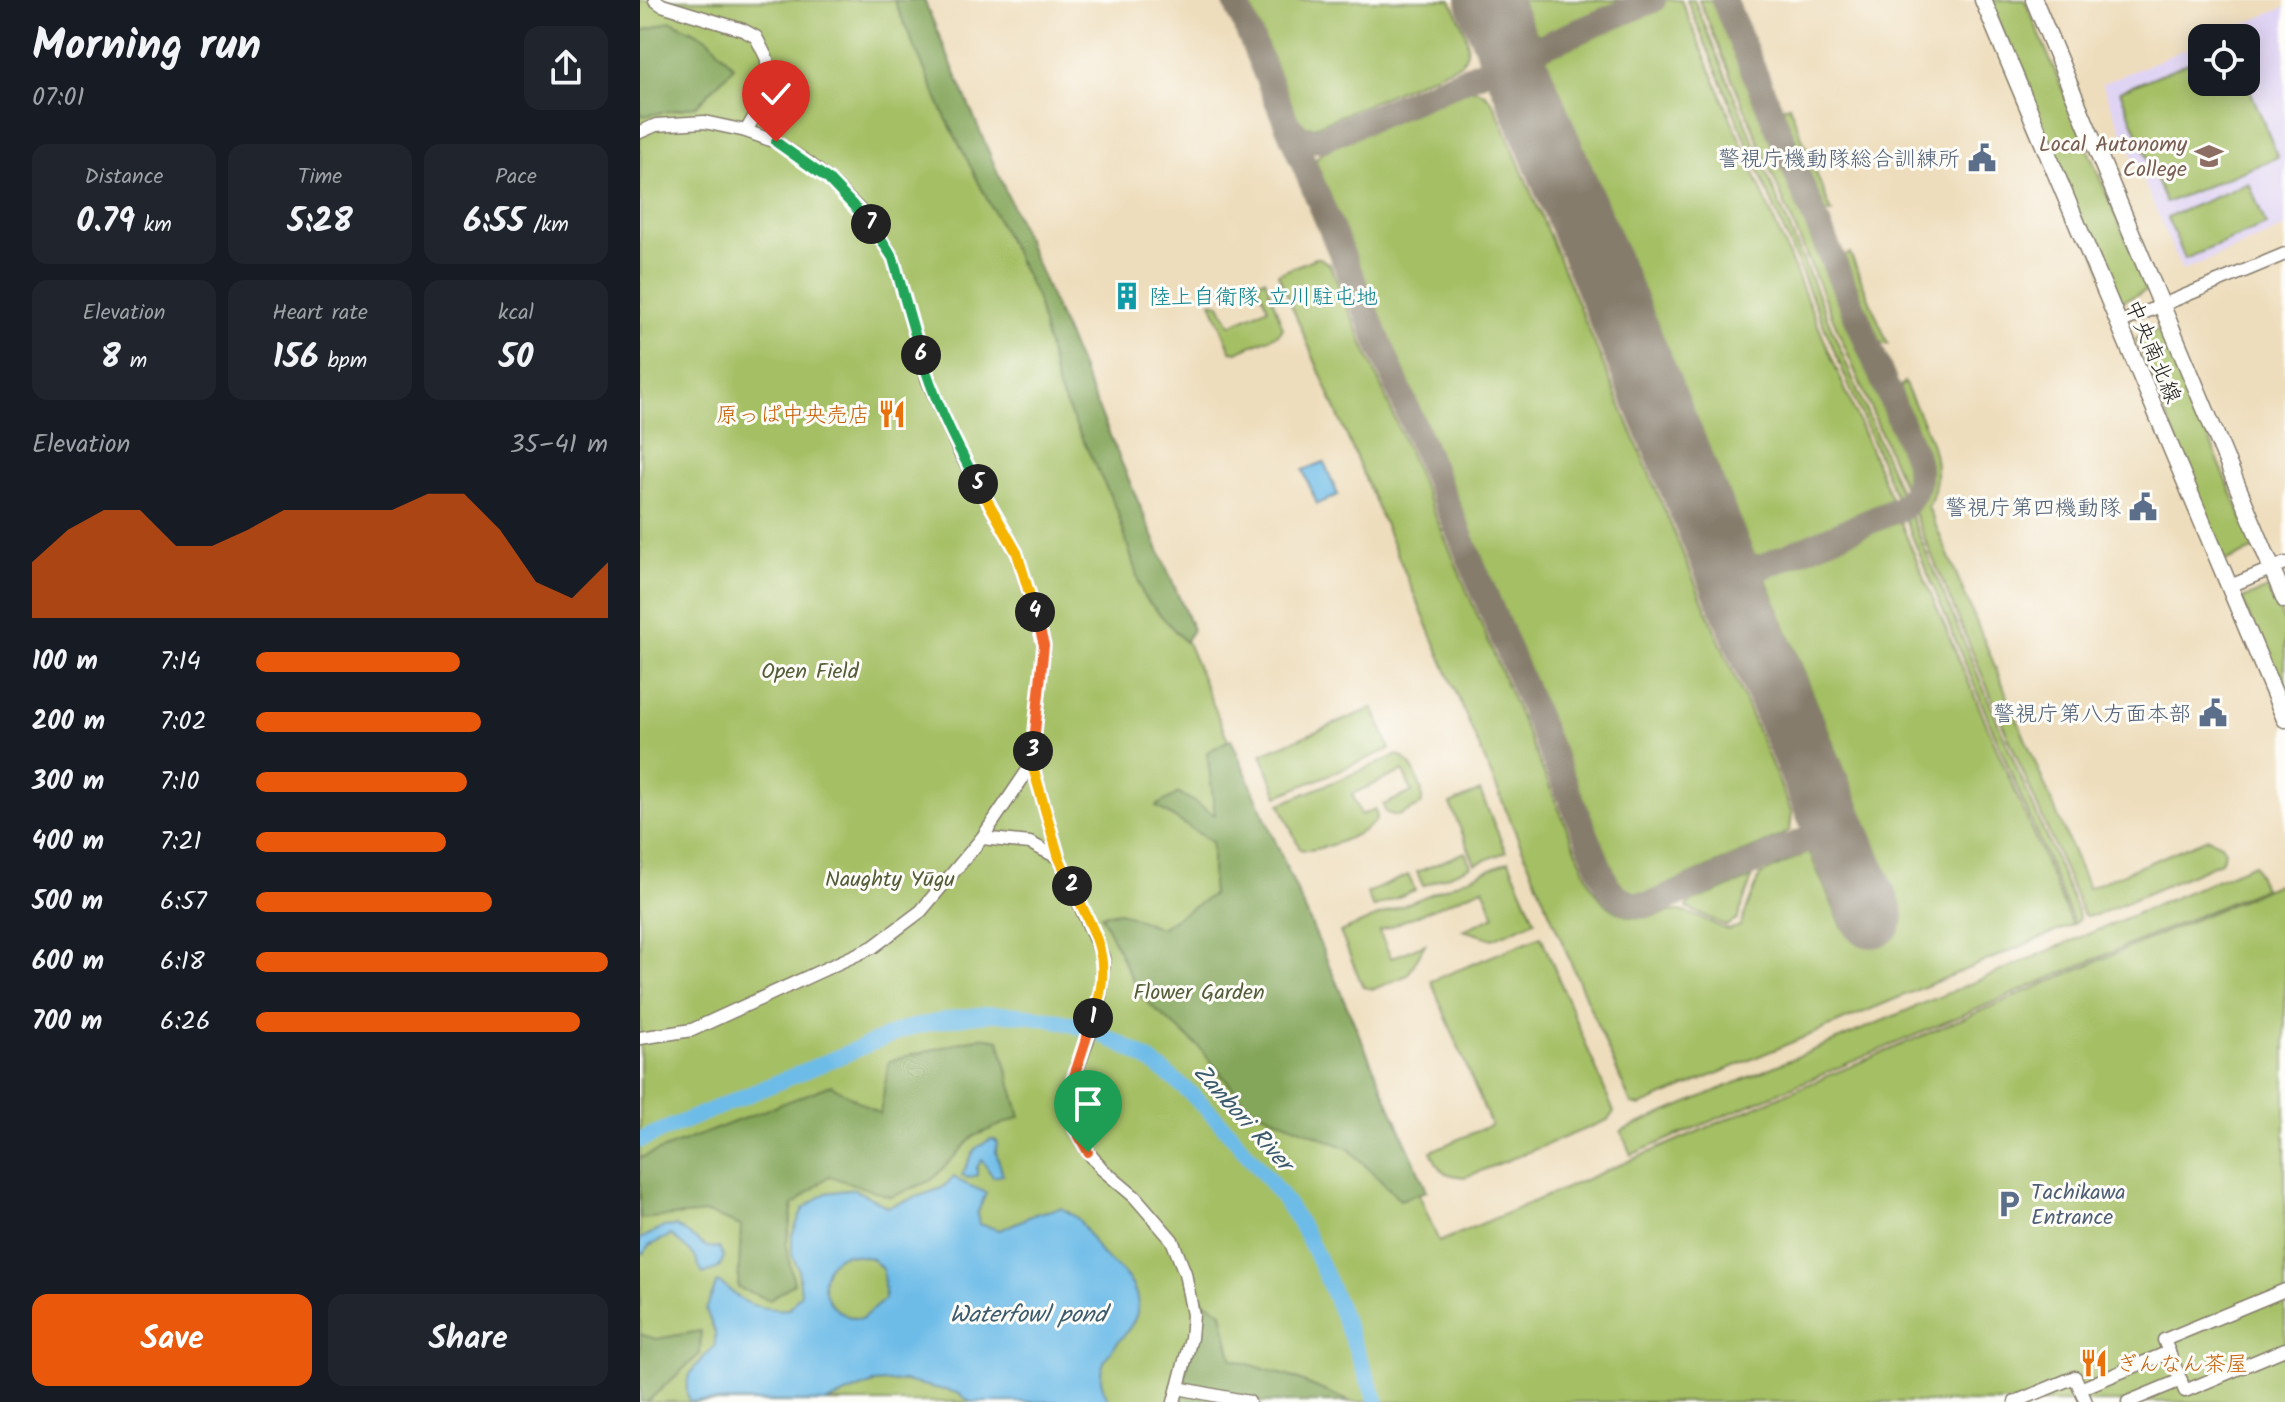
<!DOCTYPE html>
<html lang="en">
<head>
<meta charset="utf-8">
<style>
  body { margin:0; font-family:Kalam,"Klee One",sans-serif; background:#20242c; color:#f1f3f6; height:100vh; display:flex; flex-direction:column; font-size:30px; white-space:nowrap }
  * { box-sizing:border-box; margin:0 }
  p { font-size:26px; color:#9ea1a6 }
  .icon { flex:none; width:44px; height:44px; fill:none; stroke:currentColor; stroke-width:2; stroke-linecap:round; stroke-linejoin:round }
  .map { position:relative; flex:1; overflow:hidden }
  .panel { display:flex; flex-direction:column; background:#171b24; width:640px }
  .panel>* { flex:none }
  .fabs { position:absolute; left:1548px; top:24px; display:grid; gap:16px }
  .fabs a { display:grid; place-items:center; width:72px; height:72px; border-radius:16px; background:#171b24; box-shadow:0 4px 20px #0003; font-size:40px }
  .pin { position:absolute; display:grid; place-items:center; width:68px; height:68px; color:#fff; margin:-82px -34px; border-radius:50% 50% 50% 0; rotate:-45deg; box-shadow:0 0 8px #0007 }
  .pin .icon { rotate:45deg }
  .km { position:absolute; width:40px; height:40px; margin:-20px; border-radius:50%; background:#222; color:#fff; font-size:22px; line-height:40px; text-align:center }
  .round { display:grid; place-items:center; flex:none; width:84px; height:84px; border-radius:16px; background:#20242c }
  .summary { display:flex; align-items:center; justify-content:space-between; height:136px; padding:0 32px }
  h1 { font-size:44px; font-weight:700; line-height:60px }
  .stats { display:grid; grid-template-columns:repeat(3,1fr); gap:12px; height:136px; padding:8px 32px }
  .stats div { display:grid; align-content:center; border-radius:16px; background:#20242c; text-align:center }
  .stats b { font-size:34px; font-weight:700 }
  .stats small { font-size:22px; font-weight:400 }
  .stats p { font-size:22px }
  .chart { height:224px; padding:16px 32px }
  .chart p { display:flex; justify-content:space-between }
  .chart svg { width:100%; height:144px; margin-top:8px; fill:#ea580c; opacity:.7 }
  .cta { display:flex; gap:16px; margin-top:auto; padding:16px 32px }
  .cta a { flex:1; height:92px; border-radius:16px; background:#ea580c; color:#fff; font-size:32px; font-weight:700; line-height:92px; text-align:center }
  .cta a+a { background:#20242c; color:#f1f3f6 }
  ul { padding:0 32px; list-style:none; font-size:26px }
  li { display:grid; grid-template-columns:128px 96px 1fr; align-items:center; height:60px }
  li i { height:20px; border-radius:10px; background:#ea580c }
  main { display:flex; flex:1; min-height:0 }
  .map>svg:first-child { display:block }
  .built { fill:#e0d4f4 }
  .green { fill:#a5bf65; stroke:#606e40; stroke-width:2 }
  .forest { fill:#84a65a; stroke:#50613b; stroke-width:2 }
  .water { fill:#6dbce8; stroke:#446c82; stroke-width:2; fill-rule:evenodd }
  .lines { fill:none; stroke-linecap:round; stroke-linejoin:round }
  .river { stroke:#6dbce8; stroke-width:16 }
  .taxiway { stroke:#857c6c; stroke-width:26 }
  .runway { stroke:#857c6c; stroke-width:64 }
  .minor-casing { stroke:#857c6c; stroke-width:15 }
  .major-casing { stroke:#857c6c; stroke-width:19 }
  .minor { stroke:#fff; stroke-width:12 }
  .major { stroke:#fff; stroke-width:16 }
  .split-1-casing { stroke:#fff; stroke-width:16 }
  .split-2-casing { stroke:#fff; stroke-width:16 }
  .split-3-casing { stroke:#fff; stroke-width:16 }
  .split-4-casing { stroke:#fff; stroke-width:16 }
  .split-5-casing { stroke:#fff; stroke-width:16 }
  .split-6-casing { stroke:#fff; stroke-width:16 }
  .split-7-casing { stroke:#fff; stroke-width:16 }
  .split-8-casing { stroke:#fff; stroke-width:16 }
  .split-1 { stroke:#f0652b; stroke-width:10 }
  .split-2 { stroke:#f5b400; stroke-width:10 }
  .split-3 { stroke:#f5b400; stroke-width:10 }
  .split-4 { stroke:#f0652b; stroke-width:10 }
  .split-5 { stroke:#f5b400; stroke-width:10 }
  .split-6 { stroke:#22a559; stroke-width:10 }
  .split-7 { stroke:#22a559; stroke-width:10 }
  .split-8 { stroke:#22a559; stroke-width:10 }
  .labels { text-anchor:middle; stroke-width:6; stroke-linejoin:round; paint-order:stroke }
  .education-label { font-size:22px; fill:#785e54; stroke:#fdfcf7; text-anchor:end }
  .service-label { font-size:22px; fill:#4e5e75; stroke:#fdfcf7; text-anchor:end }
  .culture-label { font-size:22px; fill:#0d838f; stroke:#fdfcf7; text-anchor:start }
  .street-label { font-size:22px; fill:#1c1c1c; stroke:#fdfcf7 }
  .food-label { font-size:22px; fill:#c56008; stroke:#fdfcf7; text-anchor:end }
  .park-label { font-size:22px; fill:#535d39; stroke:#fdfcf7 }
  .water-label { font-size:24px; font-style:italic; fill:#3c5c6e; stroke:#fdfcf7 }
</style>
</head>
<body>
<main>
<section class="panel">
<div class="summary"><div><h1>Morning run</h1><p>07:01</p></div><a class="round"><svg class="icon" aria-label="share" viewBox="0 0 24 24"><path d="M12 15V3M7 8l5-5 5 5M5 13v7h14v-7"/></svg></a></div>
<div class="stats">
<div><p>Distance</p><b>0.79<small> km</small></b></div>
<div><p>Time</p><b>5:28</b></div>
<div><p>Pace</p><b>6:55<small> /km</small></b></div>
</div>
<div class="stats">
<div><p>Elevation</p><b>8<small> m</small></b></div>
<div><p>Heart rate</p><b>156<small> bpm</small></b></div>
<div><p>kcal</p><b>50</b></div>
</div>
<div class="chart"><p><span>Elevation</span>35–41 m</p>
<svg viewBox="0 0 160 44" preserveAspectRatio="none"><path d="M0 44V27L10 17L20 11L30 11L40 22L50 22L60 17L70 11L80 11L90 11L100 11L110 6L120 6L130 17L140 33L150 38L160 27V44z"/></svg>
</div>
<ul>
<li><b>100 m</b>7:14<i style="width:58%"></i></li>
<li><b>200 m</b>7:02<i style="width:64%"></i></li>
<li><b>300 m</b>7:10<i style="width:60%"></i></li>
<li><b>400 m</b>7:21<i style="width:54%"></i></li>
<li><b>500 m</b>6:57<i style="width:67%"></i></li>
<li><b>600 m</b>6:18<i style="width:100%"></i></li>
<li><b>700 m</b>6:26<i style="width:92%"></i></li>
</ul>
<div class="cta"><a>Save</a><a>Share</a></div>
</section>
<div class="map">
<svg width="1645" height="1402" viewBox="0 0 1645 1402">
  <rect width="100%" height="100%" fill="#fdfcf7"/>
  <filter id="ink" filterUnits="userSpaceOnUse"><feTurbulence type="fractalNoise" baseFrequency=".0125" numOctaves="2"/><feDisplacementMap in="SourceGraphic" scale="16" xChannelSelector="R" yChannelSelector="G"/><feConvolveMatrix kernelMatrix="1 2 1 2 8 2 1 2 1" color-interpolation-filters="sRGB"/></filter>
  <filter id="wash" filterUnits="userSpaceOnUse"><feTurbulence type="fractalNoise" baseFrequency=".006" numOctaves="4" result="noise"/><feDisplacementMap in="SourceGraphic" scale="32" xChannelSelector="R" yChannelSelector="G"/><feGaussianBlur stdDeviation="1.8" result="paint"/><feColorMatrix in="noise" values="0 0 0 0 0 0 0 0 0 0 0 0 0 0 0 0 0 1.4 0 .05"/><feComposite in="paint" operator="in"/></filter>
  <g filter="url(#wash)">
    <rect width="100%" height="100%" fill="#eeddbc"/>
    <!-- built -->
    <path class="built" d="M1645 7V228L1542 271 1462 84 1562 42V82H1606V38H1571Z"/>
    <!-- green -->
    <g class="green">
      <path d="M0 0H277L799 1242 1645 881V1402H0Z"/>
      <path d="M605 0H811C819 20 838 46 820 64L677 126C665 128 661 125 654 116Z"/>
      <path d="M879 0H988L904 34H897L891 28Z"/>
      <path d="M1024 0H1041L1253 503 1128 556 1115 555 1109 547 905 63V56L914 47Z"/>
      <path d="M1047 0H1054L1261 494 1257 500Z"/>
      <path d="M1059 0H1074L1265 452 1269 471 1265 490Z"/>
      <path d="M1349 0H1385L1507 290 1476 304Z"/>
      <path d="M1562 57V82L1606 80 1638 157 1526 203 1480 91Z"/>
      <path d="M829 89C844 90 849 96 856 109L1152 813 1150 830 1141 836 1008 893C991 894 981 888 972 874L675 166 677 157 684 151Z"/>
      <path d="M1149 105 1192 213 1178 212 1138 109Z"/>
      <path d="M1609 183 1626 225 1545 259 1527 217Z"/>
      <path d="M1210 253 1248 344H1242L1232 339 1202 265 1204 257Z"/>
      <path d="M675 258H680L690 265 951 885C962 906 984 921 1009 917 1020 916 1029 910 1040 911 1056 914 1073 924 1088 930L1100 926 1120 875 1169 852 1203 929 1260 906 1125 577 1131 568 1257 514 1432 925 1000 1106 991 1104 638 274Z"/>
      <path d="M625 279 643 328 639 334 597 352 591 351 571 302 580 304 590 325 628 308 618 286 621 280Z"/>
      <path d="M1523 327 1615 549 1584 562 1496 339Z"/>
      <path d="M1264 382C1283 426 1310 461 1288 507L1448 888 1568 838 1581 844 1585 851 1581 862 1457 915 1445 916 1442 912 1270 504C1299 474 1269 428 1256 398L1257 391Z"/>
      <path d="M1267 507 1438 913 1439 919 1434 924 1262 512Z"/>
      <path d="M1630 588 1645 624V704L1602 599Z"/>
      <path d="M733 708 750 749 638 796 621 754Z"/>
      <path d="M758 755C772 760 786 791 781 805L758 816 746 813 743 805 772 792 763 771 712 794 721 815 735 809 737 818C732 832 674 855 660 849L640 804Z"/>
      <path d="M840 791 866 852 835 864 810 804Z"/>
      <path d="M825 852 831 866 783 886 777 872Z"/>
      <path d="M869 861 895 921 853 939 823 930 855 916 843 888 739 931 751 958 785 944 768 975 734 989 723 987 700 932Z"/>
      <path d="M1614 864 1624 888 991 1155 981 1131Z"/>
      <path d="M768 875 775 890 733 908 727 893Z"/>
      <path d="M1112 878 1097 920 1086 926 1047 908 1048 903Z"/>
      <path d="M901 936 974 1112 968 1120 826 1177C802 1174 800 1174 791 1151L851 1125 791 981Z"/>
    </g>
    <!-- forest -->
    <g class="forest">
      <path d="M254 0H284L553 630 545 642 503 596 477 510 418 389 396 296 303 112Z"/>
      <path d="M31 21 68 38 94 67 56 106 4 116 0 112V35L2 31Z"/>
      <path d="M591 739 787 1191 760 1200 709 1149 608 1107 559 1047 501 997 461 915 480 912 520 928 572 895V842L516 806 539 793 575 815 567 752Z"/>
      <path d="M341 1037 359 1040 380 1117 334 1136 292 1180 251 1197 189 1176 153 1205 146 1246 154 1283 130 1300 98 1288 101 1226 67 1213 0 1219V1158L191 1085 240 1114 249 1061Z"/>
      <path d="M561 1299 582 1312 592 1359 654 1378 711 1402H540Z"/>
      <path d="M61 1331 60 1354 7 1402H0V1334L16 1339Z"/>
    </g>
    <!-- water -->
    <g class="water">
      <path d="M684 462 698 495 677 504 663 470Z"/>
      <path d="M351 1139 357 1141 356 1152 363 1175 353 1177 342 1160 337 1167V1175L328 1178 322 1175 335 1149Z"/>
      <path d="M314 1177C324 1185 335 1187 346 1193L337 1214 339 1224 360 1230 398 1213 421 1208C426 1211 432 1214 437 1218 447 1228 452 1244 462 1254 473 1265 485 1271 492 1285 516 1329 458 1342 461 1379 462 1387 466 1395 470 1402H331L318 1393 264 1381 233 1383 187 1402 49 1401C40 1374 59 1365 75 1345V1332L66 1310 77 1282C88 1286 94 1296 104 1301 118 1309 133 1310 149 1309L161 1293 158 1268 152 1254V1235L163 1209 186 1193 214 1189 248 1207 302 1188ZM205 1254 231 1258 243 1270 245 1299 221 1319C182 1317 169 1267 205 1254Z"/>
      <path d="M36 1226 67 1247 79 1248 84 1257 79 1268 63 1274 54 1255 31 1235 9 1246 3 1254 0 1252V1239L24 1227Z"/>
    </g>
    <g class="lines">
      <!-- river -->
      <path class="river" d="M0 1140 265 1029C294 1022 324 1015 354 1014 463 1013 539 1071 605 1151 629 1180 652 1207 669 1240 695 1292 715 1348 737 1402"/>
      <!-- taxiway -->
      <g class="taxiway">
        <path d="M595 0 967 885C979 901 993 908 1013 904L1195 828"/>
        <path d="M1084 0 1277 461C1281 480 1276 495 1261 508L1091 580"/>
        <path d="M648 126 662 139 680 140 1013 0"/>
      </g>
      <!-- runway -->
      <path class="runway" d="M848 0 1232 916"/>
    </g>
  </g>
  <g filter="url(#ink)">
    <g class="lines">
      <defs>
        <g id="minor">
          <path d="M15 0 22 5 103 30 116 37 127 59 128 93 106 131"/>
          <path d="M0 132 16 125 64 122 106 131 136 142 170 164 188 179 227 217 253 258 288 381 320 453 377 553 404 645 392 764 419 858 464 960 459 1008 428 1095 435 1129 448 1152 462 1169 495 1197 532 1240 545 1273 553 1315 551 1338 534 1402"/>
          <path d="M1479 323 1645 254"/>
          <path d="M1590 586 1645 563"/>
          <path d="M342 838 390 843 419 858"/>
          <path d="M0 1038 52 1030 233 947 281 911 342 838 392 764"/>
          <path d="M1645 1290 1524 1340 1545 1391 1645 1349"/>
          <path d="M538 1388 609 1402"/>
          <path d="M1440 1389 1529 1352"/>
          <path d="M1375 1402 1435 1377 1446 1402"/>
          <path d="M1488 1402 1541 1380"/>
        </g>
        <g id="major">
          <path d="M1343 0 1645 719"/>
          <path d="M1394 0 1645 600"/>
        </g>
      </defs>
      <!-- minor casing -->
      <use href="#minor" class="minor-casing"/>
      <!-- major casing -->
      <use href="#major" class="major-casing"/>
      <!-- minor -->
      <use href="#minor" class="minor"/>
      <!-- major -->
      <use href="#major" class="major"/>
    </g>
  </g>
  <g class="lines" filter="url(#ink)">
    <defs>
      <path id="split-1" d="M448 1152 435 1129 428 1095 453 1018"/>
      <path id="split-2" d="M432 886C457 939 474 959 453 1018"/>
      <path id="split-3" d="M393 751 392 764 419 858 432 886"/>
      <path id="split-4" d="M393 751 404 645 395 612"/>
      <path id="split-5" d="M338 484 377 553 395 612"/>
      <path id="split-6" d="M281 355C294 400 315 443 338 484"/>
      <path id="split-7" d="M231 224 253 258 281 355"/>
      <path id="split-8" d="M136 142 188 179 231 224"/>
    </defs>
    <!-- split-1 casing -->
    <use href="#split-1" class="split-1-casing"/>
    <!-- split-2 casing -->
    <use href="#split-2" class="split-2-casing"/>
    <!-- split-3 casing -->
    <use href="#split-3" class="split-3-casing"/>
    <!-- split-4 casing -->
    <use href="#split-4" class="split-4-casing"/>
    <!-- split-5 casing -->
    <use href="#split-5" class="split-5-casing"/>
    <!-- split-6 casing -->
    <use href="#split-6" class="split-6-casing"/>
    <!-- split-7 casing -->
    <use href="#split-7" class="split-7-casing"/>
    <!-- split-8 casing -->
    <use href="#split-8" class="split-8-casing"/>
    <!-- split-1 -->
    <use href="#split-1" class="split-1"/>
    <!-- split-2 -->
    <use href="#split-2" class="split-2"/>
    <!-- split-3 -->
    <use href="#split-3" class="split-3"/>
    <!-- split-4 -->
    <use href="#split-4" class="split-4"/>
    <!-- split-5 -->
    <use href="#split-5" class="split-5"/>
    <!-- split-6 -->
    <use href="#split-6" class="split-6"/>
    <!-- split-7 -->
    <use href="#split-7" class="split-7"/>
    <!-- split-8 -->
    <use href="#split-8" class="split-8"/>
  </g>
  <!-- icons -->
  <defs>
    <symbol id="university-bare" viewBox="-9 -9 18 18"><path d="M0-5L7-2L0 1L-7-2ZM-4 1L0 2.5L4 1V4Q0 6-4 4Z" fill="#8d6e63" stroke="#fdfcf7" stroke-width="2.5" paint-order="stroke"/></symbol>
    <symbol id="civic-bare" viewBox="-9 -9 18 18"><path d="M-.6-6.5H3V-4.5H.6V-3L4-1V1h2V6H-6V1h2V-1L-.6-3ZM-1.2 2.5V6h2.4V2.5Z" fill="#5c6f8a" stroke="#fdfcf7" stroke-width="2.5" paint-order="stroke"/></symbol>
    <symbol id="building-bare" viewBox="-9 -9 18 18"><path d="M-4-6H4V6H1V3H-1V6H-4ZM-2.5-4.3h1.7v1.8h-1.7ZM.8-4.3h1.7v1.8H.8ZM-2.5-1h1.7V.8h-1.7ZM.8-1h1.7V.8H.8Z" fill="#0f9aa8" stroke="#fdfcf7" stroke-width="2.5" paint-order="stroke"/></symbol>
    <symbol id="restaurant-bare" viewBox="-9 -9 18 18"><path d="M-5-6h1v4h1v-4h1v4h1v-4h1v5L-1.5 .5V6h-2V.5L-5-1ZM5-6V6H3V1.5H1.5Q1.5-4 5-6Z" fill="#e8710a" stroke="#fdfcf7" stroke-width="2.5" paint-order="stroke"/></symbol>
    <symbol id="parking-bare" viewBox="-9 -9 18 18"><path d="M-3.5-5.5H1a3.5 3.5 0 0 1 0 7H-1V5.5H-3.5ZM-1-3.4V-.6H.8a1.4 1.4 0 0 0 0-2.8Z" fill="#5c6f8a" stroke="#fdfcf7" stroke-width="2.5" paint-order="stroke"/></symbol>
  </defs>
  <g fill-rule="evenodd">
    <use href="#university-bare" x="1549" y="136" width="40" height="40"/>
    <use href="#civic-bare" x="1322" y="138" width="40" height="40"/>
    <use href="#building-bare" x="467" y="276" width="40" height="40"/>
    <use href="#restaurant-bare" x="232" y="394" width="40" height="40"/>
    <use href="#civic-bare" x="1483" y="487" width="40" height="40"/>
    <use href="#civic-bare" x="1553" y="693" width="40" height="40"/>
    <use href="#parking-bare" x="1349" y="1184" width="40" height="40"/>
    <use href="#restaurant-bare" x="1434" y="1343" width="40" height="40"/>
  </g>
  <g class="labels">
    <!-- education labels -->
    <g class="education-label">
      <text x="1547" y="151">Local Autonomy<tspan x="1547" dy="25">College</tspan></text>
    </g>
    <!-- service labels -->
    <g class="service-label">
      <text x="1320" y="166">警視庁機動隊総合訓練所</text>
      <text x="1481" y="515">警視庁第四機動隊</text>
      <text x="1551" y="721">警視庁第八方面本部</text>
      <text x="1391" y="1199" text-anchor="start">Tachikawa<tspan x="1391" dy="25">Entrance</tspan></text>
    </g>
    <!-- culture labels -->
    <g class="culture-label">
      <text x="509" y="304">陸上自衛隊 立川駐屯地</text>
    </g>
    <!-- street labels -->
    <g class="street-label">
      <text transform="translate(1514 351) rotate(67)" y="8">中央南北線</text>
    </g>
    <!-- food labels -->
    <g class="food-label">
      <text x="230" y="422">原っぱ中央売店</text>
      <text x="1476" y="1371" text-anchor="start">ぎんなん茶屋</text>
    </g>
    <!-- park labels -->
    <g class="park-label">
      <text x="170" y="678">Open Field</text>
      <text x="250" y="886">Naughty Yūgu</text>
      <text x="559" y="999">Flower Garden</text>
    </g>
    <!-- water labels -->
    <g class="water-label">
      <text transform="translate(603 1117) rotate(48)" y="8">Zanbori River</text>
      <text x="388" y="1322">Waterfowl pond</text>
    </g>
  </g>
</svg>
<div class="fabs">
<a><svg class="icon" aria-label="locate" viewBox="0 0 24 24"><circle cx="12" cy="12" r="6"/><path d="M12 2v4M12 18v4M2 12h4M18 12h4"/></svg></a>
</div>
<div class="pin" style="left:448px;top:1152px;background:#1e9e55"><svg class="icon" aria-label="arrive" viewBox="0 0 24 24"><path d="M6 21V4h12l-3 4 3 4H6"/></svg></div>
<div class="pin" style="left:136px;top:142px;background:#d93025"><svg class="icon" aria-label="check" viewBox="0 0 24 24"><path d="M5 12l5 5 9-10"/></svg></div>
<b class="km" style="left:453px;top:1018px">1</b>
<b class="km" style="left:432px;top:886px">2</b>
<b class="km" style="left:393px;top:751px">3</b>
<b class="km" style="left:395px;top:612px">4</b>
<b class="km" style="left:338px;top:484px">5</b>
<b class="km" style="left:281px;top:355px">6</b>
<b class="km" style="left:231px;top:224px">7</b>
</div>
</main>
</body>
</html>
